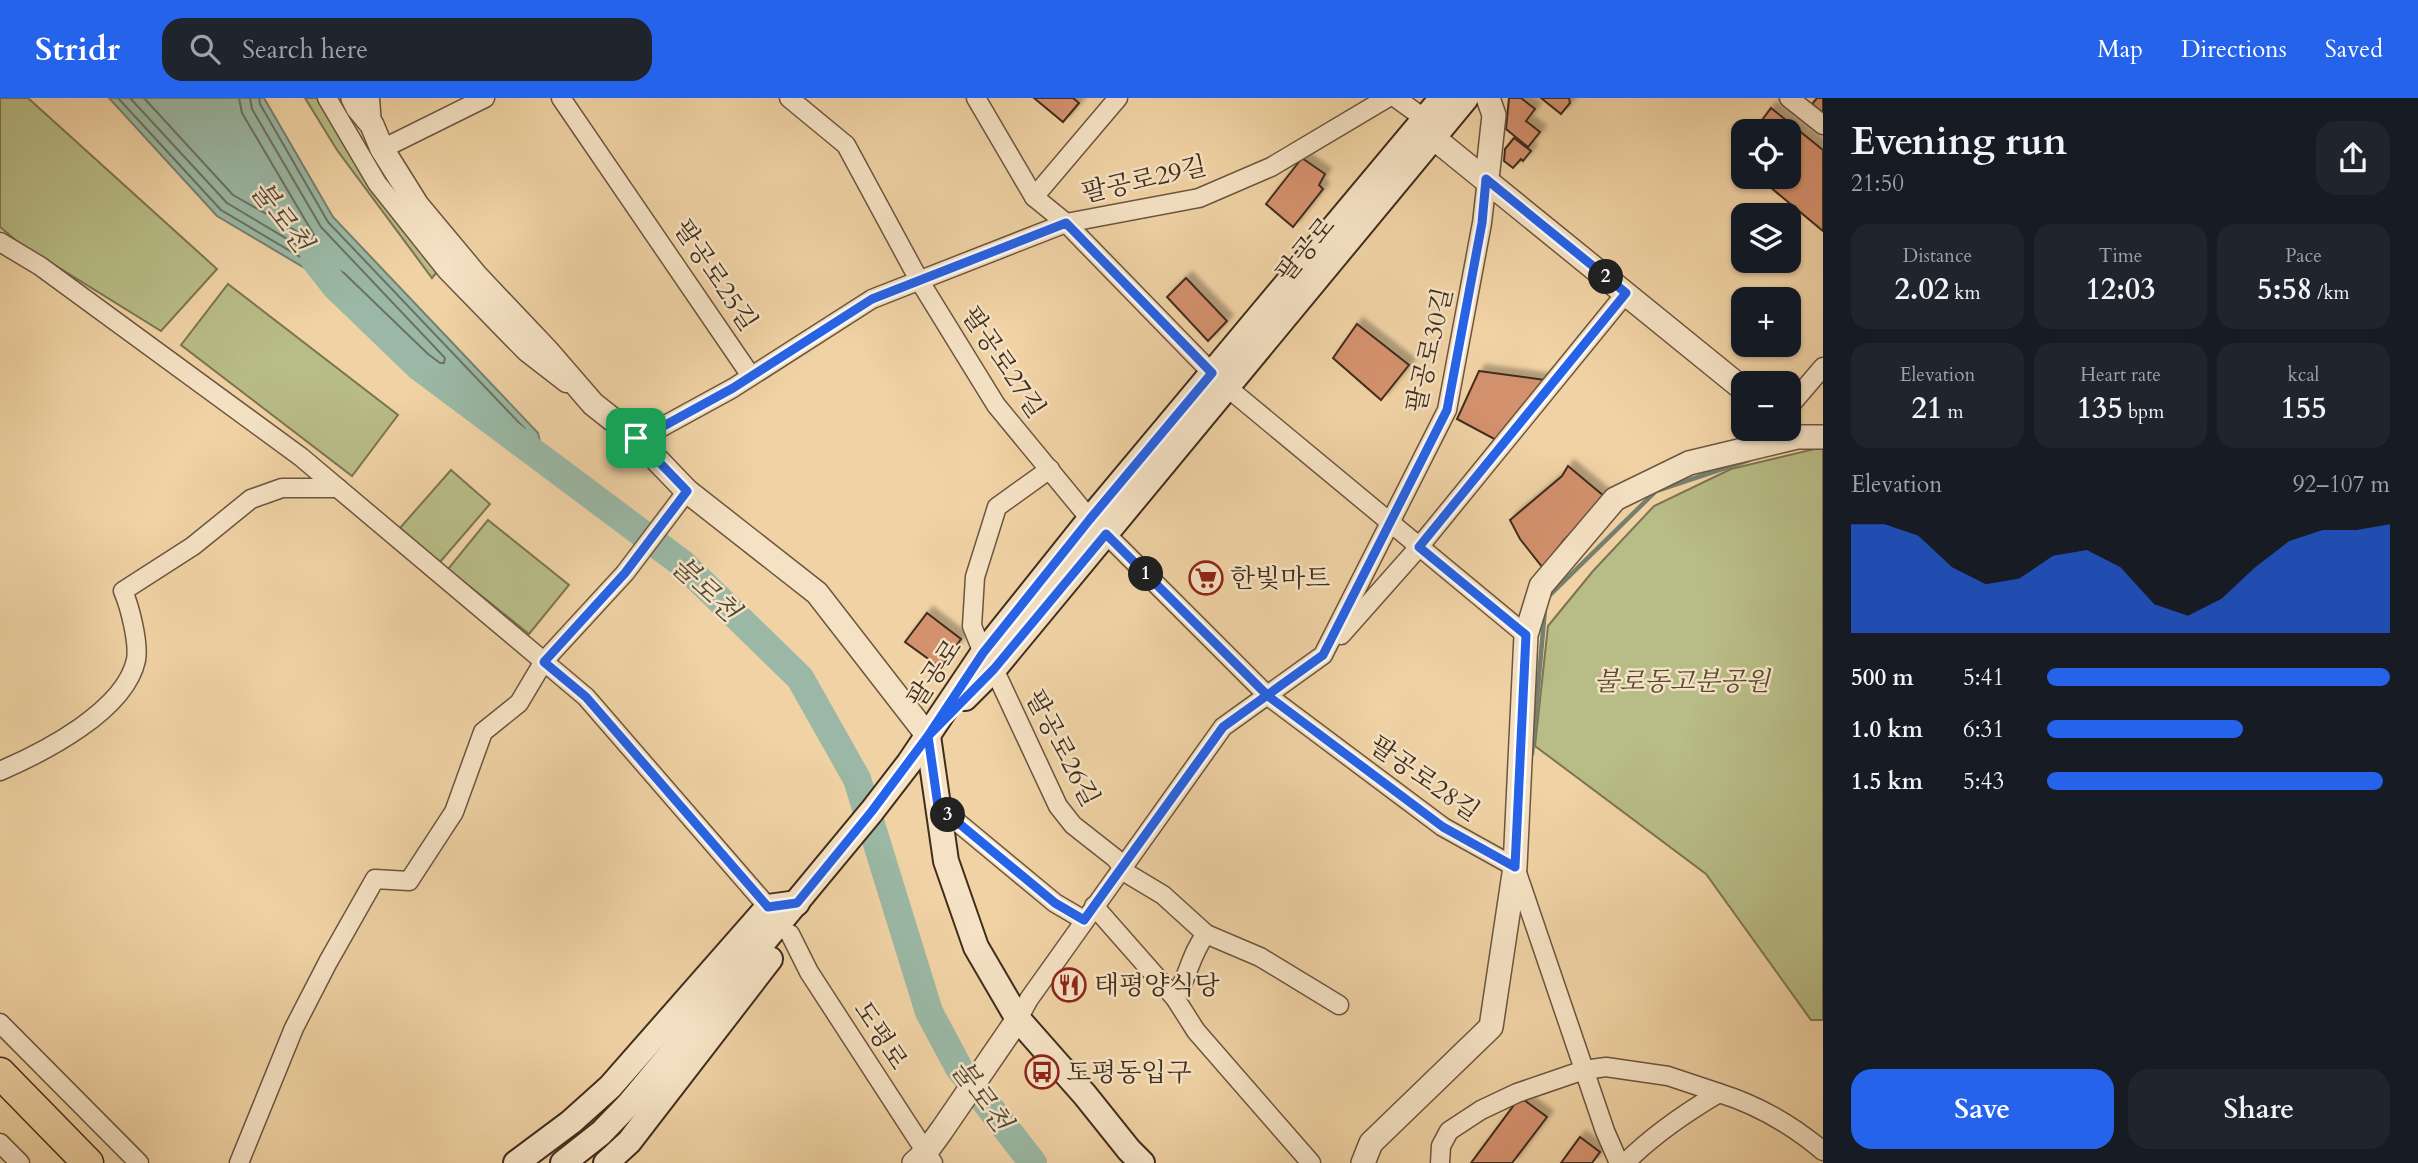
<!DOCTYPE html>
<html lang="en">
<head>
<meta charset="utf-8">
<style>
  body { margin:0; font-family:Cardo,"Noto Serif KR",serif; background:#20242c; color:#f1f3f6; height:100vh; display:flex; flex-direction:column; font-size:26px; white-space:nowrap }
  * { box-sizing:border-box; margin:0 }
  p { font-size:23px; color:#9ea1a6 }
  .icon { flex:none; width:38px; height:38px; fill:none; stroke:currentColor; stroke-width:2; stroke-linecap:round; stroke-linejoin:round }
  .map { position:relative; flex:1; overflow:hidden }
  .drawer { display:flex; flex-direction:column; background:#171b24; width:595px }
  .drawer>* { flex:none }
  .controls { position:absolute; left:1731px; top:21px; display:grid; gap:14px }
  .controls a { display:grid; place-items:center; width:70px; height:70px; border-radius:14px; background:#171b24; box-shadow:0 2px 5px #0004; font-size:35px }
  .pin { position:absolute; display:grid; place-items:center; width:60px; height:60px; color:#fff; margin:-30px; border-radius:14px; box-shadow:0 4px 10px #0006 }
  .km { position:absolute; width:35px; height:35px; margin:-18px; border-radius:50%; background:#222; color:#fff; font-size:19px; line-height:35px; text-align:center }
  .round { display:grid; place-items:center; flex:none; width:74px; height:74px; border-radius:21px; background:#20242c }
  .headline { display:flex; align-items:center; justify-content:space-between; height:119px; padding:0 28px }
  h1 { font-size:38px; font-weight:600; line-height:52px }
  .metrics { display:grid; grid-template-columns:repeat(3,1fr); gap:10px; height:119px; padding:7px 28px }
  .metrics div { display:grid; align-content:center; border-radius:18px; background:#20242c; text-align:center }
  .metrics b { font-size:30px; font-weight:600 }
  .metrics small { font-size:19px; font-weight:400 }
  .metrics p { font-size:19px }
  .chart { height:196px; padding:14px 28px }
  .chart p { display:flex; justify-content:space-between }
  .chart svg { width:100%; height:126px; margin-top:7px; fill:#2563eb; opacity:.7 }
  .action { display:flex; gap:14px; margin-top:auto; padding:14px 28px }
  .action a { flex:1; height:80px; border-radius:21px; background:#2563eb; color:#fff; font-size:28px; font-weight:600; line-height:80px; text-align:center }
  .action a+a { background:#20242c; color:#f1f3f6 }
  ul { padding:0 28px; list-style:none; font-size:23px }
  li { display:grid; grid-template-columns:112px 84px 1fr; align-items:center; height:52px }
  li i { height:18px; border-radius:9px; background:#2563eb }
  header { display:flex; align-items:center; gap:42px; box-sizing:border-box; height:98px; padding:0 35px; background:#2563eb; color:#fff }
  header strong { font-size:33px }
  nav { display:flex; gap:38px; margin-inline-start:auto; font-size:24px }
  .search { width:490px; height:63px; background:#20242c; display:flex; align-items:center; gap:18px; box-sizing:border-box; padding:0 24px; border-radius:21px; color:#9ea1a6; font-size:26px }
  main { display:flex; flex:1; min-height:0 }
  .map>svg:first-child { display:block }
  .green { fill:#b8bc86; stroke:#7c7452; stroke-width:2 }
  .water { fill:#9ab8a5; stroke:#76806f; stroke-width:2 }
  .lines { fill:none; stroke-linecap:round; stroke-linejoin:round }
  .shore { stroke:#6c7261; stroke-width:2 }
  .stream { stroke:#76806f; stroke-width:4.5 }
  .river { stroke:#9ab8a5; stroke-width:28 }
  .building { fill:#d4916e; stroke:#3f2d1d; stroke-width:2; filter:url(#shadow) }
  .minor-casing { stroke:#6b563f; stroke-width:21 }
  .tertiary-casing { stroke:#6b563f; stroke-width:26 }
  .secondary-casing { stroke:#3f2d1d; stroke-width:28 }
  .trunk-casing { stroke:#3f2d1d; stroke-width:33 }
  .minor { stroke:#f5e2c4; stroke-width:18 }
  .tertiary { stroke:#f5e2c4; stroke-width:23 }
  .secondary { stroke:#f5e2c4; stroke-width:24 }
  .trunk { stroke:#f0d2a4; stroke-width:30 }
  .route-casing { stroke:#fff; stroke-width:14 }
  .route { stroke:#2563eb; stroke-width:9 }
  .labels { text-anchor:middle; stroke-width:5; stroke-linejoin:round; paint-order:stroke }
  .street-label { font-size:26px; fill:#3f2d1d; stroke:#f5e2c4 }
  .poi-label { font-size:26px; fill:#3f2d1d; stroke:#f5e2c4; text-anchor:start }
  .park-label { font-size:26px; font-style:italic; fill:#574a32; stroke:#f5e2c4 }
  .water-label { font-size:28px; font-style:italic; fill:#514938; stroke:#f5e2c4 }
</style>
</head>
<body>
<header>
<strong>Stridr</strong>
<div class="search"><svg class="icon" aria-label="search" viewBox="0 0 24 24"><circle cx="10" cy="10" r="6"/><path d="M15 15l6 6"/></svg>Search here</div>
<nav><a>Map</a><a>Directions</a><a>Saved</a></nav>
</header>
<main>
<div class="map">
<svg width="1823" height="1065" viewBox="0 0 1823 1065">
  <defs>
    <filter id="shadow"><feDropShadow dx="6" dy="-6" stdDeviation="2" flood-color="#0004"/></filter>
  </defs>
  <rect width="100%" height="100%" fill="#f0d2a4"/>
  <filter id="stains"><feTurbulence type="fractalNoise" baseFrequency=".00286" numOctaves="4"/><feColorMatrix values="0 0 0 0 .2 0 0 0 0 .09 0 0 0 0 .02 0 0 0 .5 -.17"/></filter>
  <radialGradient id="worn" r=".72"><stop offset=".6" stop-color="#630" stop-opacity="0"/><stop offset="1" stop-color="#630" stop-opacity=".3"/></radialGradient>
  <!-- green -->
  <g class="green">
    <path d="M0 0H28L217 171 161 233 19 145 0 129Z"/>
    <path d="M305 0H324L441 169 432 180 337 52Z"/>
    <path d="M228 186 398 317 352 378 181 247Z"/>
    <path d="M1823 349V922H1811L1706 776 1535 648 1548 528 1593 473 1654 408 1731 371Z"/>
    <path d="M451 372 490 406 440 464 400 430Z"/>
    <path d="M488 422 569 487 529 536 448 471Z"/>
  </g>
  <!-- water -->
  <path class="water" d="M109 0H264L333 119 538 335 545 364 418 268 335 188 217 118Z"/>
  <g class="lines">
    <!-- shore -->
    <g class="shore">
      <path d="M118 0 221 112 339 182 423 263 520 336H524L525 331 328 124 260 6 259 0"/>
      <path d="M130 0 227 105 344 175 428 256 440 265H444L445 260 321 129 252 11 250 0"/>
      <path d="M144 0 233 97 312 142 314 137 242 15 239 0"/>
    </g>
    <!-- stream -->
    <g class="stream">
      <path d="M1547 500 1656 393 1749 362"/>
      <path d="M1532 656 1545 511"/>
    </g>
    <!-- river -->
    <path class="river" d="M314 161 335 188 418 268 683 466 800 580 857 681 929 914 959 970 1033 1065"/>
  </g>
  <!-- building -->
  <g class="building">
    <path d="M1034 0H1073L1079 5 1063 24Z"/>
    <path d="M1509 0H1521L1535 11 1526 23 1540 34 1528 49 1506 31Z"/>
    <path d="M1541 0H1569L1570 5 1561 16Z"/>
    <path d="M1817 0H1823V15L1812 6Z"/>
    <path d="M1771 10 1823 52V133L1758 79H1788V33H1754Z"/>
    <path d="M1514 40 1531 53 1523 63 1521 61 1513 70 1504 63 1505 51Z"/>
    <path d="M1743 47V67L1734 59Z"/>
    <path d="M1302 60 1325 76 1319 87 1323 91 1293 129 1266 106Z"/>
    <path d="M1186 180 1227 223 1208 243 1167 199Z"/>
    <path d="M1357 226 1409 267 1381 302 1333 260Z"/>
    <path d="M1479 273 1545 282 1498 343 1457 321Z"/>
    <path d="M1568 368 1605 399 1596 410 1564 442 1543 470 1520 441 1510 422 1562 378Z"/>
    <path d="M927 515 961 541 941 570 905 544Z"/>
    <path d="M1520 999 1547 1019 1512 1065H1471Z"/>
    <path d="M1580 1039 1600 1054 1592 1065H1561Z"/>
  </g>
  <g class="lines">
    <defs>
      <g id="minor">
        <path d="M327 0 377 85 447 173 526 254 566 285"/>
        <path d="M370 0 372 27"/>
        <path d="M561 0 751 278"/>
        <path d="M789 0 846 47 919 182 996 307 1090 421"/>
        <path d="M976 0 1034 99 1066 125 1212 275"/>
        <path d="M1396 0 1425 21"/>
        <path d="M1789 0 1823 27"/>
        <path d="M382 51 485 0"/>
        <path d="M1034 99 1118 0"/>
        <path d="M0 144 40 168 301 359 586 599 768 809"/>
        <path d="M1228 290 1526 537"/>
        <path d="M1788 310 1823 269"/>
        <path d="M636 340 660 330 733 290 872 201 1066 125 1199 100 1271 69 1387 0"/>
        <path d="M1106 436 1268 598 1443 729 1515 769 1605 1033 1619 1065"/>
        <path d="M1341 537 1419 449 1626 195"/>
        <path d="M983 555 972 528 975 479 997 409 1050 371"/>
        <path d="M994 571 1058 708 1073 727 1115 760 1128 776 1163 797 1206 836 1260 859 1339 907"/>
        <path d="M0 673C44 654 125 613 136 562 139 545 130 509 123 493L193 448 251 401 282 390H338"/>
        <path d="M938 708 1055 805 1084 822"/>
        <path d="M1094 808 1175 900 1196 933 1311 1065"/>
        <path d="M790 836 809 874 933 1065"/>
        <path d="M1175 900C1188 879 1191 855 1206 836"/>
        <path d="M1018 921 1029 901 1223 629 1323 557 1447 312 1482 125 1487 81"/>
        <path d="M0 925 139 1065"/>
        <path d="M0 1045 20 1065"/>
        <path d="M239 1065 294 930 328 864 375 781 409 783 454 714 483 634 519 605 544 563 625 475 687 393"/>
        <path d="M1440 1065 1441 1048 1449 1033 1481 1012 1517 995 1584 972 1606 969 1668 978 1719 995"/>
        <path d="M1625 1065C1653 1037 1685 1015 1719 995 1758 1007 1792 1027 1823 1053"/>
      </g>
      <g id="tertiary">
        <path d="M353 0 358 10 372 27 382 51 417 107 477 179 548 254 593 306 636 340 687 393 817 495 928 638"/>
        <path d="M1419 28 1743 291"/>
        <path d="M1487 81 1494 17 1488 0"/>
        <path d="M914 1065 926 1054 942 1032 1018 921"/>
        <path d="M1363 1065 1371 1045 1491 929 1515 769 1526 537 1541 488 1615 401 1689 365 1797 339H1823"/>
      </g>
      <g id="secondary">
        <path d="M965 600 994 571 1466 0"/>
        <path d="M928 638 946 763 976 849 1018 921 1085 997 1129 1052 1142 1065"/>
        <path d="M516 1065 571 1024 610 989 768 809 797 805"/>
        <path d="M563 1065 601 1035 630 1005 872 713 909 665 983 555 1090 421 1442 0"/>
        <path d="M606 1065 629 1044 770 861"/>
      </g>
      <path id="trunk" d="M0 975 88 1065"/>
    </defs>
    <!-- minor casing -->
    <use href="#minor" class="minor-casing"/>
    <!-- tertiary casing -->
    <use href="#tertiary" class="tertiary-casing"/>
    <!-- secondary casing -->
    <use href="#secondary" class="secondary-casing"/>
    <!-- trunk casing -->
    <use href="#trunk" class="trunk-casing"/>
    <!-- minor -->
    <use href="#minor" class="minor"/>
    <!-- tertiary -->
    <use href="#tertiary" class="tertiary"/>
    <!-- secondary -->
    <use href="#secondary" class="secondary"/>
    <!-- trunk -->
    <use href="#trunk" class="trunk"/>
  </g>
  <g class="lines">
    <defs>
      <path id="route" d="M636 340 687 393 625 475 544 564 586 599 768 809 797 805 872 713 928 638 994 571 1106 436 1268 598 1443 729 1515 769 1526 537 1419 449 1626 195 1486 81 1482 125 1447 312 1323 557 1223 629 1084 822 1055 805 938 708 928 638 983 555 1090 421 1212 275 1066 125 872 201 733 290 660 330 636 340"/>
    </defs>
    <!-- route casing -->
    <use href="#route" class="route-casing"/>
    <!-- route -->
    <use href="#route" class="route"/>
  </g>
  <!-- icons -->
  <defs>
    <symbol id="supermarket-ring" viewBox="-11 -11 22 22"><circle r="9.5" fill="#f5e2c4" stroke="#8f2418" stroke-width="1.5"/><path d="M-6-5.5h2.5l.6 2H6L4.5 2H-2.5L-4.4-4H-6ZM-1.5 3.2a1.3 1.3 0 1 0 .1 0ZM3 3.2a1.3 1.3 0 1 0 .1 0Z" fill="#8f2418"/></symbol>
    <symbol id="restaurant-ring" viewBox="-11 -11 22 22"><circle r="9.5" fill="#f5e2c4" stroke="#8f2418" stroke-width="1.5"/><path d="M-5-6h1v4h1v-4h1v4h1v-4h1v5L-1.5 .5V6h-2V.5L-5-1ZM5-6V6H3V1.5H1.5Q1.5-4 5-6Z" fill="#8f2418"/></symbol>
    <symbol id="bus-ring" viewBox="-11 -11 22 22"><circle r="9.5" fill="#f5e2c4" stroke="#8f2418" stroke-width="1.5"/><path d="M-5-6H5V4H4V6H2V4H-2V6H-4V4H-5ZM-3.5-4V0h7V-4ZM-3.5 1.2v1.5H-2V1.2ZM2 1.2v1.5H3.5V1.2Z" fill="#8f2418"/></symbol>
  </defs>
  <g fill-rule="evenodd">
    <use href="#supermarket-ring" x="1187" y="461" width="38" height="38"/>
    <use href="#restaurant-ring" x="1050" y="868" width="38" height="38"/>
    <use href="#bus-ring" x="1023" y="955" width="38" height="38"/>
  </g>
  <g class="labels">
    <!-- street labels -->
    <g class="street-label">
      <text transform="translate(1144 81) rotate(-13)" y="9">팔공로29길</text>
      <text transform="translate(1305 151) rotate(-50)" y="9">팔공로</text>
      <text transform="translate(716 177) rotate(56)" y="9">팔공로25길</text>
      <text transform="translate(1429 252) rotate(-77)" y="9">팔공로30길</text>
      <text transform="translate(1004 264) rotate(56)" y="9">팔공로27길</text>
      <text transform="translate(934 575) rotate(-56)" y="9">팔공로</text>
      <text transform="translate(1063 650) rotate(62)" y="9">팔공로26길</text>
      <text transform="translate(1425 680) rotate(35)" y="9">팔공로28길</text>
      <text transform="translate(881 937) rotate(57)" y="9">도평로</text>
    </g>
    <!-- poi labels -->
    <g class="poi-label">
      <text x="1230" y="489">한빛마트</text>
      <text x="1094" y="896">태평양식당</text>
      <text x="1066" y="983">도평동입구</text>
    </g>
    <!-- park labels -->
    <g class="park-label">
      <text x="1682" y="592">불로동고분공원</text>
    </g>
    <!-- water labels -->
    <g class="water-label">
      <text transform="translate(282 118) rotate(53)" y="10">불로천</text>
      <text transform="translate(706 490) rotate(43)" y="10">불로천</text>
      <text transform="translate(982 997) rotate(54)" y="10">불로천</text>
    </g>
  </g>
  <rect width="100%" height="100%" filter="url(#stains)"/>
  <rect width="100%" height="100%" fill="url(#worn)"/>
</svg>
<div class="controls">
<a><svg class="icon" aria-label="locate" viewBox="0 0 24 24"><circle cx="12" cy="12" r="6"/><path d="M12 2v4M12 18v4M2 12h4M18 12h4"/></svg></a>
<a><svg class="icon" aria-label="layers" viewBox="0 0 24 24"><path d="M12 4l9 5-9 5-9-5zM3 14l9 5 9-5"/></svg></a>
<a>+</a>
<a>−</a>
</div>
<div class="pin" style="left:636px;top:340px;background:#1e9e55"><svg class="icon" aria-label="arrive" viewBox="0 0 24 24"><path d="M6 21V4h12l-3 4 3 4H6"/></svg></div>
<b class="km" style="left:1146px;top:476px">1</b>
<b class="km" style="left:1606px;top:179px">2</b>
<b class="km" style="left:948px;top:717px">3</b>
</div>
<section class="drawer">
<div class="headline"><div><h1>Evening run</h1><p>21:50</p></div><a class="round"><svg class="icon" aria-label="share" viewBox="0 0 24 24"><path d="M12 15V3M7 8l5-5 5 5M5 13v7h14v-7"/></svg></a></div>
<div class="metrics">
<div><p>Distance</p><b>2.02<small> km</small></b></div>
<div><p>Time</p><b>12:03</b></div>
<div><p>Pace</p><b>5:58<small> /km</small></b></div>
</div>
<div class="metrics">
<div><p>Elevation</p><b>21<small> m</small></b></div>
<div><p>Heart rate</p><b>135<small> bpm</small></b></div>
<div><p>kcal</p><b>155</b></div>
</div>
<div class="chart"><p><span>Elevation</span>92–107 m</p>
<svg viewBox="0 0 160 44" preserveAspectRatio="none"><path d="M0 44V6L10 6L20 10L30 21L40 27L50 25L60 17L70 15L80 21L90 34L100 38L110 32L120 21L130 12L140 8L150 8L160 6V44z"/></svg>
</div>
<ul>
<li><b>500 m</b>5:41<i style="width:100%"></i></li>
<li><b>1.0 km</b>6:31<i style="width:57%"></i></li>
<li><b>1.5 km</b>5:43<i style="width:98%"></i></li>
</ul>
<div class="action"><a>Save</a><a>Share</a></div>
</section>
</main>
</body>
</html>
